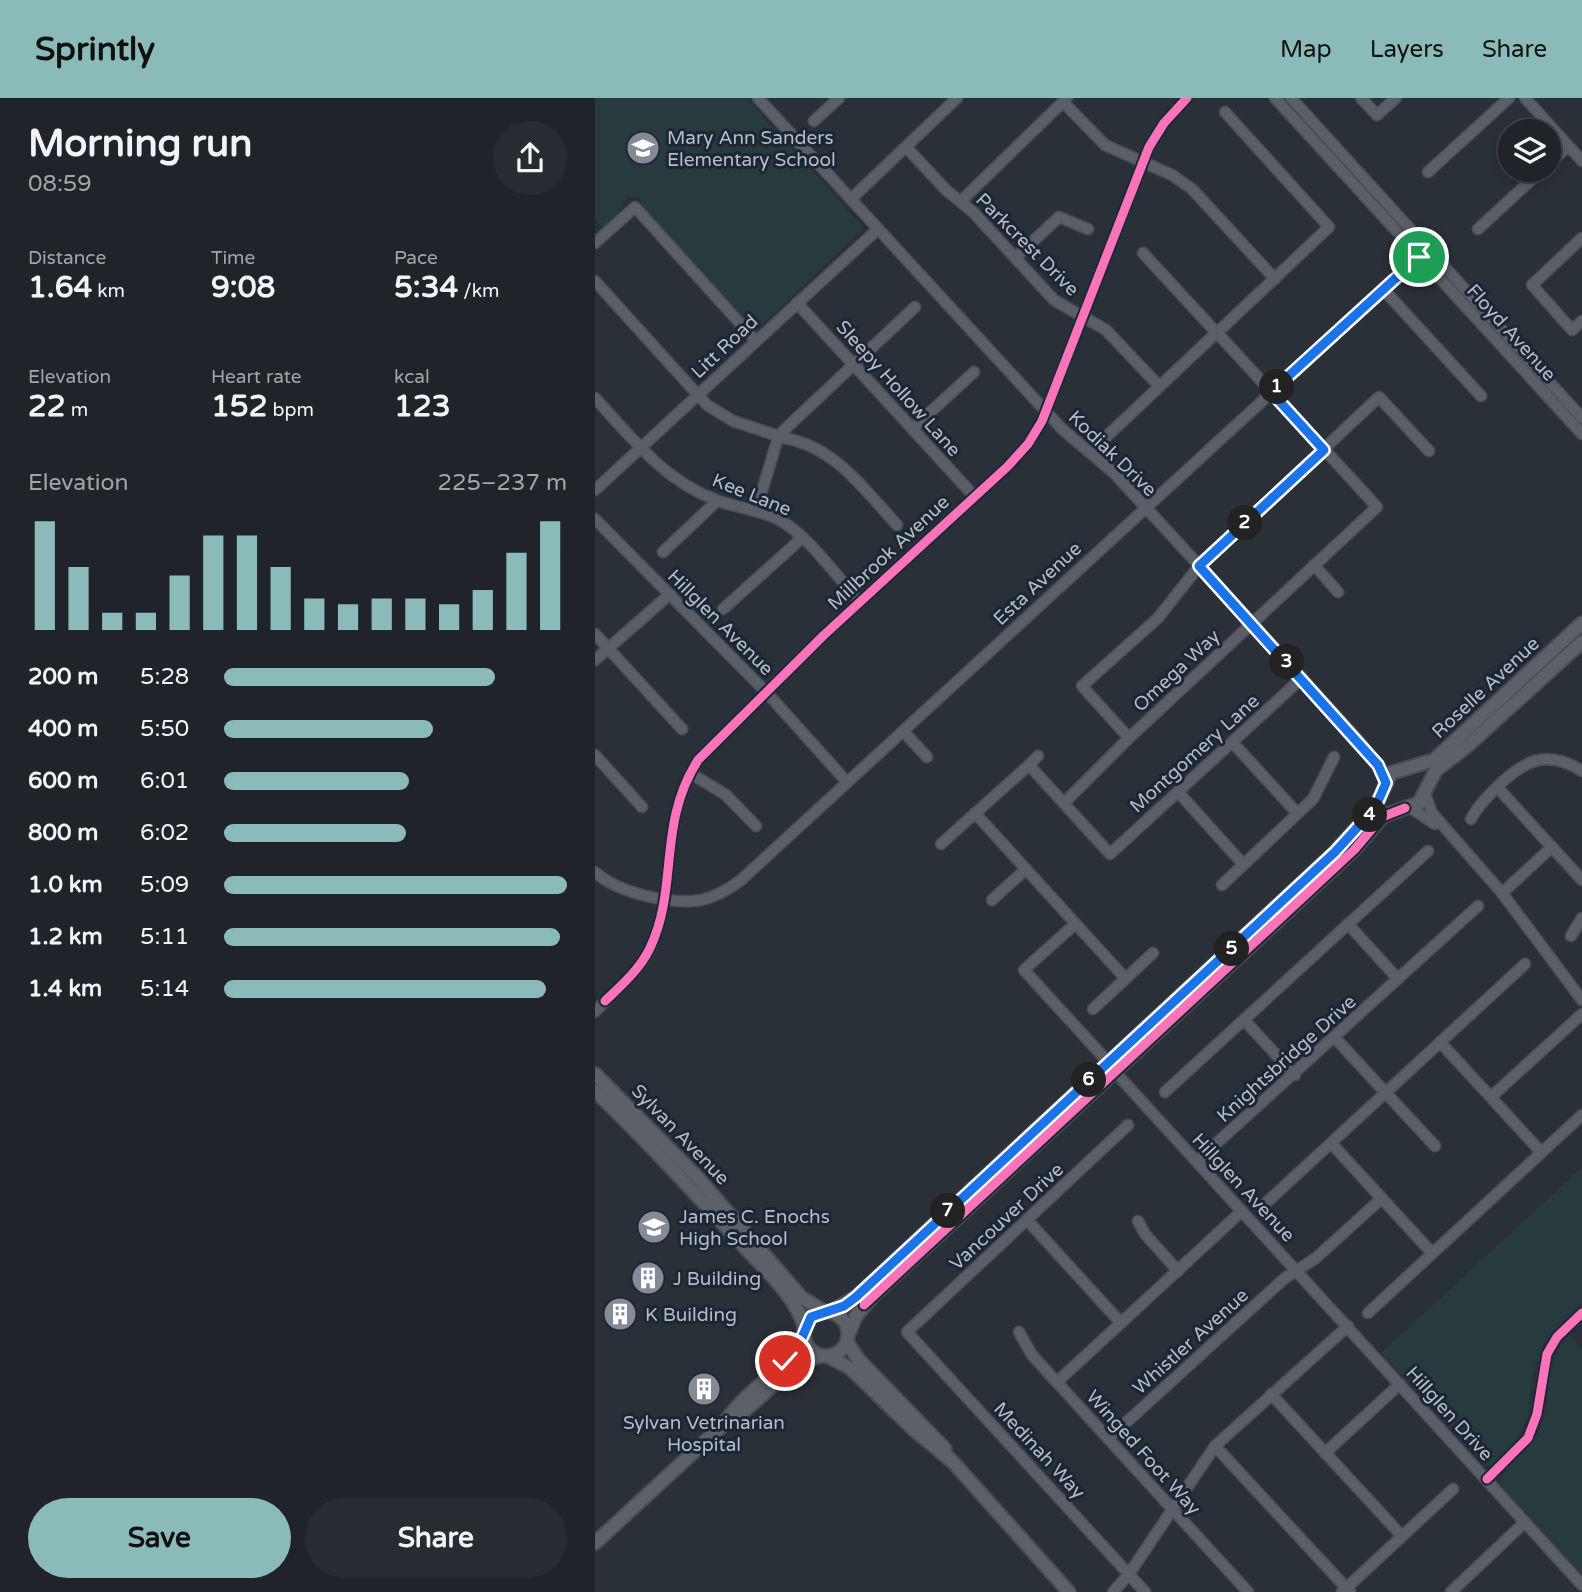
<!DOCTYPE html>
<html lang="en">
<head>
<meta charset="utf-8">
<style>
  body { margin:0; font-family:"Varela Round",sans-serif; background:#282c32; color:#f1f3f6; height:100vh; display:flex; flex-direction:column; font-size:26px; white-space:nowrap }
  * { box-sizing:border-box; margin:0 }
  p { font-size:23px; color:#a2a4a8 }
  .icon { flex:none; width:38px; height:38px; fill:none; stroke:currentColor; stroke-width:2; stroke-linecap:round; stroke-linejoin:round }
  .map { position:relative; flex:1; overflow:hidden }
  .sheet { display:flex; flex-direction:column; background:#20242a; width:595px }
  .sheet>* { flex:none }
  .buttons { position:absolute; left:903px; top:21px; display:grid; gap:14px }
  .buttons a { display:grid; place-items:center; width:63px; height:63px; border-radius:50%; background:#20242a; box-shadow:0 4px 10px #0003,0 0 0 2px #3d4147; font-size:35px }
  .pin { position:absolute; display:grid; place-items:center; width:60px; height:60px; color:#fff; margin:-30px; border:4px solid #fff; border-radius:50%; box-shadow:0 2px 7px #0007 }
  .km { position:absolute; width:35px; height:35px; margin:-18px; border-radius:50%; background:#222; color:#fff; font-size:19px; line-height:35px; text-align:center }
  .round { display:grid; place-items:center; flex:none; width:74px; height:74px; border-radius:37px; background:#282c32 }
  .overview { display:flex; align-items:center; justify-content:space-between; height:119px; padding:0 28px }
  h1 { font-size:38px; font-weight:800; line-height:52px }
  .metrics { display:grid; grid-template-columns:repeat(3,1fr); gap:10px; height:119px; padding:7px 28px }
  .metrics div { display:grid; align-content:center }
  .metrics b { font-size:30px; font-weight:800 }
  .metrics small { font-size:19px; font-weight:400 }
  .metrics p { font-size:19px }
  .chart { height:196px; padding:14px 28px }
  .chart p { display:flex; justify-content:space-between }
  .chart svg { width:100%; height:126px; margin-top:7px; stroke:#8bbbb9; stroke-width:6 }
  .action { display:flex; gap:14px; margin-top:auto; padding:14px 28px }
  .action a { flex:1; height:80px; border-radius:42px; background:#8bbbb9; color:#111; font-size:28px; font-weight:800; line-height:80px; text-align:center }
  .action a+a { background:#282c32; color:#f1f3f6 }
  ul { padding:0 28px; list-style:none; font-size:23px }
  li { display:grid; grid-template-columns:112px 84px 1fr; align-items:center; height:52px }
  li i { height:18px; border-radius:9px; background:#8bbbb9 }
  header { display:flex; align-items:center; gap:42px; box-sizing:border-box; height:98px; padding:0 35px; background:#8bbbb9; color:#111 }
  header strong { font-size:33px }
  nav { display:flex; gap:38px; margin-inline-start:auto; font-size:24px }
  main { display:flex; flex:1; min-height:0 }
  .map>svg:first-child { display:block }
  .green { fill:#273a3e }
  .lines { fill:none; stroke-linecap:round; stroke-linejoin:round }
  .minor-casing { stroke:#484c53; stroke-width:13 }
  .major-casing { stroke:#484c55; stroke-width:16 }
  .minor { stroke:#5a5e66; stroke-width:10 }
  .major { stroke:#5c6168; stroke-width:12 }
  .cycleway-casing { stroke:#1d2633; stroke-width:13 }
  .cycleway { stroke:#fb73b8; stroke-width:9 }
  .route-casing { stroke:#fff; stroke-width:14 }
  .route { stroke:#1a73e8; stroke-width:9 }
  .labels { text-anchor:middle; stroke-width:6; stroke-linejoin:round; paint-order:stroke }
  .poi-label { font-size:19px; fill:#b4bcc9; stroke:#1d2633; text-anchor:start }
  .street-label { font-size:19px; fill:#b4bcc9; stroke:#1d2633 }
</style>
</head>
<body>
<header>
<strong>Sprintly</strong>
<nav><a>Map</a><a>Layers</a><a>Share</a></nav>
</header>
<main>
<section class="sheet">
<div class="overview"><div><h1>Morning run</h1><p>08:59</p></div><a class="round"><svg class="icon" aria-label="share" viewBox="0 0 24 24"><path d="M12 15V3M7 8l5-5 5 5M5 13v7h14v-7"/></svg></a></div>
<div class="metrics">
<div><p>Distance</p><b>1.64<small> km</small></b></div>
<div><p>Time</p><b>9:08</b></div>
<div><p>Pace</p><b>5:34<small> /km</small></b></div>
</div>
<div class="metrics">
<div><p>Elevation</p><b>22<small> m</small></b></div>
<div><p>Heart rate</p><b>152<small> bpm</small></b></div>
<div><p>kcal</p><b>123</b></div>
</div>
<div class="chart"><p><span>Elevation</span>225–237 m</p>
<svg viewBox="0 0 160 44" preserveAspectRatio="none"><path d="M5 44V6M15 44V22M25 44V38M35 44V38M45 44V25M55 44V11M65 44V11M75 44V22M85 44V33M95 44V35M105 44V33M115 44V33M125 44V35M135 44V30M145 44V17M155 44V6"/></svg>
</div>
<ul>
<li><b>200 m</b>5:28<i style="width:79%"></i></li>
<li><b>400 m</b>5:50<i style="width:61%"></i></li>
<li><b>600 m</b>6:01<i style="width:54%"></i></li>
<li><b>800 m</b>6:02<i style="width:53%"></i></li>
<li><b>1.0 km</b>5:09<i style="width:100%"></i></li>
<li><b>1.2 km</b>5:11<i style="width:98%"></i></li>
<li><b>1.4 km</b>5:14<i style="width:94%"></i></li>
</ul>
<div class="action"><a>Save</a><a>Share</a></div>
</section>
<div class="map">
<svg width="987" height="1494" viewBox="0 0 987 1494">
  <rect width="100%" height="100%" fill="#2a3038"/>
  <!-- green -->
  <g class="green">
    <path d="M0 0H151L269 130 166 228 151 222 52 114 44 98 32 100 24 114 7 130 0 122Z"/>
    <path d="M987 1069V1206C971 1221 953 1234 945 1254 927 1296 948 1321 907 1357 902 1363 898 1368 890 1368L786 1255Z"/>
    <path d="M974 1237 987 1252V1482L904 1388C907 1367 934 1354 944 1333 958 1300 946 1265 974 1237Z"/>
  </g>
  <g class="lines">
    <defs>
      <g id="minor">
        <path d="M163 0 467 331 519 375 656 524 763 642 787 673 791 685"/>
        <path d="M680 0 987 336"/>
        <path d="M696 0 987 320"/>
        <path d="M766 0 782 17 801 0"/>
        <path d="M930 0 987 63"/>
        <path d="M468 4 510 47 577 77 597 91 680 181"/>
        <path d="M219 23 244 0"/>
        <path d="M312 50 351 92 378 114 459 202 511 232 564 288"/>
        <path d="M954 66 973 48"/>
        <path d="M833 74 914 0"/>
        <path d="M256 101 362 0"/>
        <path d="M366 103 472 0"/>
        <path d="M883 131 947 72"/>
        <path d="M987 140 937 187 977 232 987 223"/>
        <path d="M0 145 40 109 161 243"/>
        <path d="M548 155 618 231"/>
        <path d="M420 160 464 119 493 131"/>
        <path d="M0 183 112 307 138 323 180 337"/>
        <path d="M788 191 886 298"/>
        <path d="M202 205 379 398"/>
        <path d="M626 231 734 129 630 14"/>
        <path d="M0 300C37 340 68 382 121 402 144 411 170 412 191 426 219 445 242 479 265 504"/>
        <path d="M318 330 379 274"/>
        <path d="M187 334 320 209"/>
        <path d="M511 339 617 239"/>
        <path d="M189 340C239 348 270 392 302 427"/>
        <path d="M0 392 283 131"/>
        <path d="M161 413 182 343"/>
        <path d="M0 421 172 595 252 684"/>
        <path d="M68 454 122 403"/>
        <path d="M719 467 743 494"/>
        <path d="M128 511 207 440"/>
        <path d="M0 536 87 631"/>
        <path d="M0 562 75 496"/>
        <path d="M308 633 332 659"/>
        <path d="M534 640 487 588 563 520 604 468 784 299 834 353"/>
        <path d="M638 645 702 715"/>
        <path d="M0 657 47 709"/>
        <path d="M443 658 434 667 515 756 707 580"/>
        <path d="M95 675 131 697 161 728"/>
        <path d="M902 689 987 782"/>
        <path d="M583 694 648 766"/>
        <path d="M830 696 837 715 907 795 987 902"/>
        <path d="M469 705 534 640 782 409 626 239"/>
        <path d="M816 710 840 726"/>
        <path d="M380 715 530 880"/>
        <path d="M876 721C882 709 891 700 900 691 928 663 951 650 987 673"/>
        <path d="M346 746 434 667"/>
        <path d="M0 774C23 795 76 807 106 802 121 799 134 791 146 782L824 159"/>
        <path d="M627 787 718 701 739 659"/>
        <path d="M907 795 957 749"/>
        <path d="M397 802 431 771"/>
        <path d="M480 826 429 872 513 964"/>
        <path d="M753 826 803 881"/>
        <path d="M976 838 987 820"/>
        <path d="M498 911 558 855"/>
        <path d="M0 914C19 893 44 875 56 849 83 787 63 726 103 662L229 537 412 369 433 346 447 323 554 49 569 25 592 0"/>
        <path d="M649 922 700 977"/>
        <path d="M740 940 840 1048"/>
        <path d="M845 944 946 1054"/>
        <path d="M520 974 987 1487"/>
        <path d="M570 994 833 753"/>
        <path d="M896 999 987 916"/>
        <path d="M533 1027 312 1234 550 1494"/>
        <path d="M736 1045 837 1155"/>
        <path d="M602 1063 883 808"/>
        <path d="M672 1104 930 866"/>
        <path d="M432 1122 526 1225"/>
        <path d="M543 1123 550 1136 583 1173"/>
        <path d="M773 1215 987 1017"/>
        <path d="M424 1234 437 1257 653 1494"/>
        <path d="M462 1284 647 1113"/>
        <path d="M676 1296 806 1437"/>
        <path d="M513 1341 690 1180 721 1160 787 1100"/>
        <path d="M620 1348 755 1494"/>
        <path d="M730 1355 805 1286"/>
        <path d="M892 1381 933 1340 942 1316 952 1256 962 1239 987 1215"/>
        <path d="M518 1494 534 1476 620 1348 753 1228"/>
        <path d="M747 1494 858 1391"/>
        <path d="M856 1494 930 1424"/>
      </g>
      <g id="major">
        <path d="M0 976 103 1080 206 1199 230 1214"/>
        <path d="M0 993C51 1042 98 1093 146 1145 168 1170 201 1197 210 1231"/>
        <circle cx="231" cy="1236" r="22"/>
        <path d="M235 1214 261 1199 740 754 780 710 796 675 839 662 987 525"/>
        <path d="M254 1235 261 1218 277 1199 759 752 788 718 824 705 841 672 870 650 987 544"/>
        <path d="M252 1244 263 1261 350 1351"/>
        <path d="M232 1258 255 1270 318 1331 357 1363 474 1494"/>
        <path d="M128 1327C150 1291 195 1271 209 1236"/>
        <path d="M0 1445 128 1327C162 1310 191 1264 226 1258"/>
      </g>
    </defs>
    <!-- minor casing -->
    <use href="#minor" class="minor-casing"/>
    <!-- major casing -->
    <use href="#major" class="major-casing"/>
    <!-- minor -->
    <use href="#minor" class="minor"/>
    <!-- major -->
    <use href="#major" class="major"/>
    <defs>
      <g id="cycleway">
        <path d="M10 903C27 887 45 871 55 850 84 789 62 726 103 662L229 537 412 369 433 346 447 323 554 49 569 25 592 0"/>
        <path d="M269 1207 759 752 787 719 810 710"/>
        <path d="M892 1381 933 1340 942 1316 952 1256 962 1239 987 1215"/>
      </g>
    </defs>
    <!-- cycleway casing -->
    <use href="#cycleway" class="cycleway-casing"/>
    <!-- cycleway -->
    <use href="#cycleway" class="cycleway"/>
  </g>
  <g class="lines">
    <defs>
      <path id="route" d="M190 1263 203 1249 216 1219 249 1208 261 1199 740 754 780 710 791 685 783 667 604 468 729 352 676 294 824 159"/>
    </defs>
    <!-- route casing -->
    <use href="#route" class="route-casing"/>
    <!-- route -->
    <use href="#route" class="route"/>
  </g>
  <!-- icons -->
  <defs>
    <symbol id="school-disc" viewBox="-11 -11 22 22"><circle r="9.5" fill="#848b96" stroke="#1d2633"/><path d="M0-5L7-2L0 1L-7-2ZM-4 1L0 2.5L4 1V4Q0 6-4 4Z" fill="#fff"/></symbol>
    <symbol id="building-disc" viewBox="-11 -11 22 22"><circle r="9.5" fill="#848b96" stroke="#1d2633"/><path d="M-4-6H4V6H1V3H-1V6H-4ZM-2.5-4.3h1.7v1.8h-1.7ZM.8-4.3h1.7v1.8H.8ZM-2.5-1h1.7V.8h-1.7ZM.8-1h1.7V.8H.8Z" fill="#fff"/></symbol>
  </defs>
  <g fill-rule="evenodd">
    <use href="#school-disc" x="29" y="31" width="38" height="38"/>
    <use href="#school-disc" x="40" y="1110" width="38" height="38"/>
    <use href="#building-disc" x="34" y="1161" width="38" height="38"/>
    <use href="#building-disc" x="6" y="1197" width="38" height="38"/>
    <use href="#building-disc" x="90" y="1272" width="38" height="38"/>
  </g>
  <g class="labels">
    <!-- poi labels -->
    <g class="poi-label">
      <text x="72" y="46">Mary Ann Sanders<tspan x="72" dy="22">Elementary School</tspan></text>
      <text x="84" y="1125">James C. Enochs<tspan x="84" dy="22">High School</tspan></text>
      <text x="78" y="1187">J Building</text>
      <text x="50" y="1223">K Building</text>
      <text x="109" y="1331" text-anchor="middle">Sylvan Vetrinarian<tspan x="109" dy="22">Hospital</tspan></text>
    </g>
    <!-- street labels -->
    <g class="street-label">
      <text transform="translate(433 146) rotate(45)" y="7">Parkcrest Drive</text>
      <text transform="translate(917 234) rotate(48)" y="7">Floyd Avenue</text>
      <text transform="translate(129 248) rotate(-43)" y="7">Litt Road</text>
      <text transform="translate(304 290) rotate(48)" y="7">Sleepy Hollow Lane</text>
      <text transform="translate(518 355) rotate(44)" y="7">Kodiak Drive</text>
      <text transform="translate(157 396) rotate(22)" y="7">Kee Lane</text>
      <text transform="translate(293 454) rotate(-43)" y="7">Millbrook Avenue</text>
      <text transform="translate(442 485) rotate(-43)" y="7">Esta Avenue</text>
      <text transform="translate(126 524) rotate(45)" y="7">Hillglen Avenue</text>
      <text transform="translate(581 572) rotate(-43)" y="7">Omega Way</text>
      <text transform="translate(890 589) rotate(-43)" y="7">Roselle Avenue</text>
      <text transform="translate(599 655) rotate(-42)" y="7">Montgomery Lane</text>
      <text transform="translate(691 960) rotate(-42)" y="7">Knightsbridge Drive</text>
      <text transform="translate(86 1036) rotate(46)" y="7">Sylvan Avenue</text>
      <text transform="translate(649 1089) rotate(47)" y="7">Hillglen Avenue</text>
      <text transform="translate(411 1118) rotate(-43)" y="7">Vancouver Drive</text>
      <text transform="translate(595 1243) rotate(-42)" y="7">Whistler Avenue</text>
      <text transform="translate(855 1315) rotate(48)" y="7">Hillglen Drive</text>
      <text transform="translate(445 1352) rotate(47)" y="7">Medinah Way</text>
      <text transform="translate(549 1354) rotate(48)" y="7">Winged Foot Way</text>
    </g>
  </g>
</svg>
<div class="buttons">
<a><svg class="icon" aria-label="layers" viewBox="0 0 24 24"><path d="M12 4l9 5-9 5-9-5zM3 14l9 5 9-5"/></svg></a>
</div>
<div class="pin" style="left:824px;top:159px;background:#1e9e55"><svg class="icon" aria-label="arrive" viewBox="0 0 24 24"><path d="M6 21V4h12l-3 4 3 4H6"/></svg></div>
<div class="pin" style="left:190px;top:1263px;background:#d93025"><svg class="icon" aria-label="check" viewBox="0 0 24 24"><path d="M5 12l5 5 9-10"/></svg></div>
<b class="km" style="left:682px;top:289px">1</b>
<b class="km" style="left:650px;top:425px">2</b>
<b class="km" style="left:692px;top:564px">3</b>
<b class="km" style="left:775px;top:717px">4</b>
<b class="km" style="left:637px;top:851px">5</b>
<b class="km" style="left:494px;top:982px">6</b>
<b class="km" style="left:353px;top:1113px">7</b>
</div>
</main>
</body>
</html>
